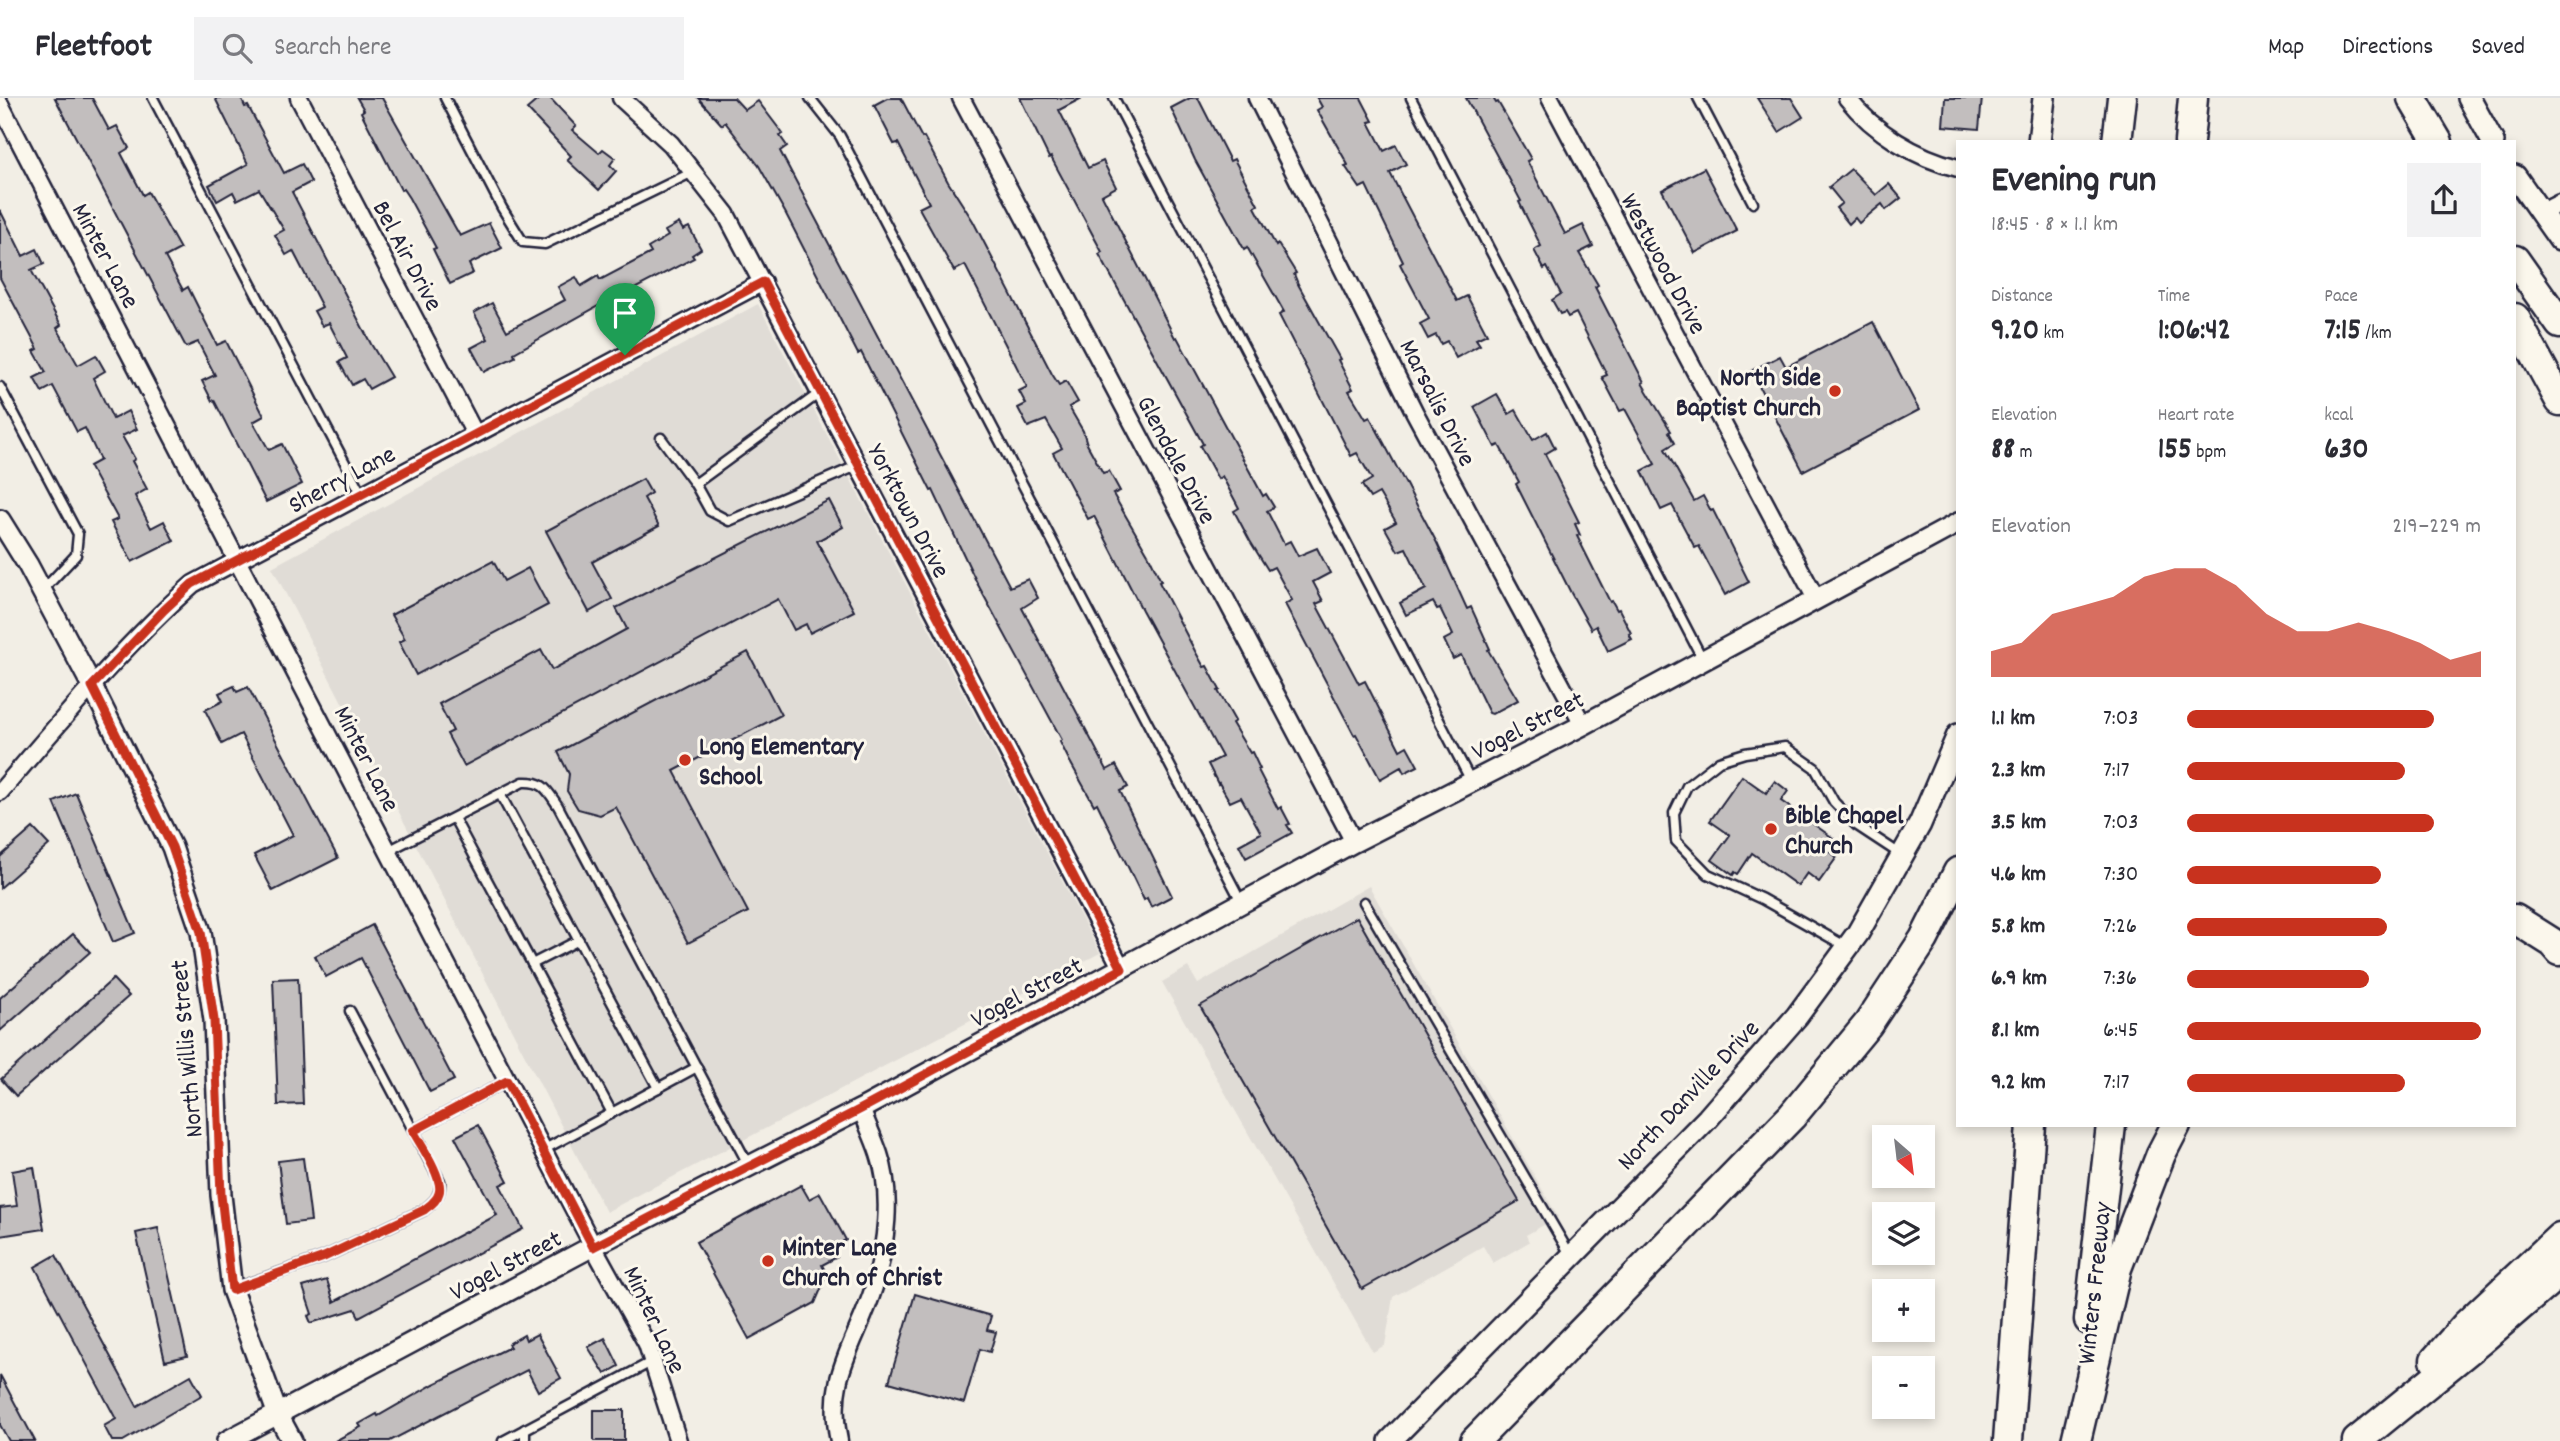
<!DOCTYPE html>
<html lang="en">
<head>
<meta charset="utf-8">
<style>
  body { margin:0; font-family:Dekko,sans-serif; background:#f2f2f3; color:#2b2b33; height:100vh; display:flex; flex-direction:column; font-size:26px; white-space:nowrap }
  * { box-sizing:border-box; margin:0 }
  p { font-size:23px; color:#7c7c81 }
  .icon { flex:none; width:38px; height:38px; fill:none; stroke:currentColor; stroke-width:2; stroke-linecap:round; stroke-linejoin:round }
  .map { position:relative; flex:1; overflow:hidden }
  .drawer { position:absolute; left:1956px; top:42px; width:560px; height:987px; display:flex; flex-direction:column; background:#fff; border-radius:0px; box-shadow:0 4px 10px #0003 }
  .drawer>* { flex:none }
  .needle { width:46px; rotate:152deg }
  .controls { position:absolute; left:1872px; top:1027px; display:grid; gap:14px }
  .controls a { display:grid; place-items:center; width:63px; height:63px; border-radius:0px; background:#fff; box-shadow:0 4px 10px #0003; font-size:35px }
  .pin { position:absolute; display:grid; place-items:center; width:60px; height:60px; color:#fff; margin:-72px -30px; border-radius:50% 50% 50% 0; rotate:-45deg; box-shadow:0 0 7px #0007 }
  .pin .icon { rotate:45deg }
  .round { display:grid; place-items:center; flex:none; width:74px; height:74px; border-radius:0px; background:#f2f2f3 }
  .overview { display:flex; align-items:center; justify-content:space-between; height:119px; padding:0 35px }
  h1 { font-size:38px; font-weight:800; line-height:52px }
  .figures { display:grid; grid-template-columns:repeat(3,1fr); gap:10px; height:119px; padding:7px 35px }
  .figures div { display:grid; align-content:center }
  .figures b { font-size:30px; font-weight:800 }
  .figures small { font-size:19px; font-weight:400 }
  .figures p { font-size:19px }
  .chart { height:196px; padding:14px 35px }
  .chart p { display:flex; justify-content:space-between }
  .chart svg { width:100%; height:126px; margin-top:7px; fill:#c8321e; opacity:.7 }
  ul { padding:0 35px; list-style:none; font-size:23px }
  li { display:grid; grid-template-columns:112px 84px 1fr; align-items:center; height:52px }
  li i { height:18px; border-radius:9px; background:#c8321e }
  header { display:flex; align-items:center; gap:42px; box-sizing:border-box; height:98px; padding:0 35px; background:#fff; border-bottom:2px solid #e1e1e2 }
  header strong { font-size:33px }
  nav { display:flex; gap:38px; margin-inline-start:auto; font-size:24px }
  .search { width:490px; height:63px; background:#f2f2f3; display:flex; align-items:center; gap:18px; box-sizing:border-box; padding:0 24px; border-radius:0px; color:#7c7c81; font-size:26px }
  .map>svg:first-child { display:block }
  .built { fill:#e0dcd6 }
  .building { fill:#c2bebe; stroke:#22223b; stroke-width:2 }
  .lines { fill:none; stroke-linecap:round; stroke-linejoin:round }
  .service-casing { stroke:#22223b; stroke-width:13 }
  .minor-casing { stroke:#22223b; stroke-width:21 }
  .tertiary-casing { stroke:#22223b; stroke-width:24 }
  .secondary-casing { stroke:#22223b; stroke-width:26 }
  .motorway-casing { stroke:#22223b; stroke-width:33 }
  .service { stroke:#fbf7ec; stroke-width:8 }
  .minor { stroke:#fbf7ec; stroke-width:16 }
  .tertiary { stroke:#fbf7ec; stroke-width:19 }
  .secondary { stroke:#fbf7ec; stroke-width:21 }
  .motorway { stroke:#fbf7ec; stroke-width:28 }
  .route-casing { stroke:#fff; stroke-width:14 }
  .route { stroke:#c8321e; stroke-width:9 }
  .poi-dot { fill:#c8321e; stroke:#fbf7ec; stroke-width:2.5 }
  .labels { text-anchor:middle; stroke-width:6; stroke-linejoin:round; paint-order:stroke }
  .street-label { font-size:26px; fill:#22223b; stroke:#fbf7ec }
  .poi-label { font-size:26px; font-weight:bold; fill:#22223b; stroke:#fbf7ec; text-anchor:start }
</style>
</head>
<body>
<header>
<strong>Fleetfoot</strong>
<div class="search"><svg class="icon" aria-label="search" viewBox="0 0 24 24"><circle cx="10" cy="10" r="6"/><path d="M15 15l6 6"/></svg>Search here</div>
<nav><a>Map</a><a>Directions</a><a>Saved</a></nav>
</header>
<div class="map">
<svg width="2560" height="1343" viewBox="0 0 2560 1343">
  <rect width="100%" height="100%" fill="#f2eee5"/>
  <filter id="ink" filterUnits="userSpaceOnUse"><feTurbulence type="fractalNoise" baseFrequency=".0143" numOctaves="2"/><feDisplacementMap in="SourceGraphic" scale="14" xChannelSelector="R" yChannelSelector="G"/><feConvolveMatrix kernelMatrix="1 2 1 2 8 2 1 2 1" color-interpolation-filters="sRGB"/></filter>
  <g filter="url(#ink)">
    <!-- built -->
    <g class="built">
      <path d="M758 206 1100 855 606 1114 272 469Z"/>
      <path d="M1369 788 1558 1119 1526 1137 1529 1144 1493 1165 1483 1148 1393 1199 1385 1247 1373 1254 1162 884 1188 869 1198 886Z"/>
    </g>
    <!-- building -->
    <g class="building">
      <path d="M55 0H92L109 32 117 28 129 50 121 55 143 97 148 94 180 151 165 159 183 192 188 189 217 247 226 243 264 318 253 324 269 352 282 346 302 386 266 404 214 302 212 303 202 283 215 277 198 244 186 249Z"/>
      <path d="M215 0H241L245 9 248 8 284 75 302 66 311 84 292 94 371 246 391 279 369 291 363 281 352 287 339 264 347 260 329 225 322 228 314 213 322 209 293 153 286 157 275 137 284 132 259 91 237 102 233 94 217 103 209 87 248 66Z"/>
      <path d="M357 0H382L460 138 489 125 502 150 469 166 473 175 450 186 433 151 436 150 409 100 403 91 401 92 361 14 364 12Z"/>
      <path d="M540 0H550L576 28 572 32 599 55 603 51 615 60 610 67 616 73 599 92 567 62 571 58 527 11Z"/>
      <path d="M698 0H734L745 12 758 3 783 36 780 38 787 48 780 53 1010 489 1028 481 1038 500 1022 510 1107 672 1116 667 1128 689 1120 693 1172 798 1151 809 1147 800 1144 802 1097 705 1094 707 1069 662 1060 644 1062 642 977 485 933 392 931 393 861 254 858 256 786 116 759 68 725 24 722 27Z"/>
      <path d="M887 0H901L922 40 924 39 948 84 973 123 1052 276 1059 287 1066 283 1078 304 1069 309 1083 333 1087 346 1103 375 1109 373 1120 393 1113 396 1149 458 1161 483 1159 484 1195 553 1204 569 1207 568 1220 592 1218 593 1235 623 1232 625 1250 655 1252 654 1260 671 1258 672 1278 711 1281 709 1290 726 1287 727 1292 735 1246 760 1239 747 1261 735 1241 699 1230 704 1219 685 1218 686 1208 666 1222 659 1142 512 1094 418 1088 421 1053 355 1062 350 1046 322 1028 329 1018 310 1026 306 1019 293 1027 289 965 167 954 173 919 110 929 105 898 45 894 46 874 7Z"/>
      <path d="M1020 0H1082L1059 12 1088 70 1103 63 1116 89 1102 97 1175 240 1177 239 1263 398 1266 396 1274 409 1267 413 1284 446 1290 443 1298 458 1317 450 1330 475 1313 484 1323 503 1316 506 1359 586 1365 583 1400 652 1407 648 1418 668 1404 675 1401 669 1380 681 1356 636 1354 637 1285 506 1292 502 1274 469 1268 472 1250 443 1234 413 1239 410 1222 378 1218 381 1200 348 1203 346 1099 156 1102 154 1051 59 1049 60Z"/>
      <path d="M1190 0H1198L1230 63 1234 61 1258 107 1255 109 1276 148 1278 146 1296 175 1294 176 1298 186 1340 261 1338 262 1353 291 1349 293 1366 321 1370 319 1377 332 1437 445 1467 511 1471 509 1490 551 1488 552 1518 602 1492 616 1489 615 1461 557 1453 561 1444 542 1453 537 1440 510 1437 511 1433 504 1406 517 1400 505 1426 491 1406 450 1398 453 1385 430 1396 424 1379 395 1370 400 1362 387 1372 381 1357 355 1351 358 1279 217 1284 214 1247 149 1244 151 1195 62 1171 10Z"/>
      <path d="M1317 0H1361L1373 23 1369 24 1384 53 1396 47 1406 66 1390 75 1457 203 1467 198 1487 236 1476 241 1480 247 1456 260 1447 243 1441 246 1436 237 1428 241 1420 226 1429 221 1400 166 1403 164 1366 87 1360 90 1345 68 1348 67 1317 12 1322 9Z"/>
      <path d="M1466 0H1493L1496 5 1498 4 1531 61 1527 63 1565 136 1583 127 1593 148 1579 155 1598 187 1595 189 1644 284 1642 285 1671 333 1669 334 1675 345 1665 351 1694 403 1703 398 1711 413 1713 412 1749 484 1725 497 1699 448 1695 450 1672 407 1661 412 1642 373 1655 366 1625 311 1620 313 1602 279 1607 277 1576 215 1568 219 1565 214 1560 216 1552 202 1561 196 1547 169 1544 171 1534 152 1541 148 1519 104 1521 103Z"/>
      <path d="M1757 0H1791L1803 19 1779 34Z"/>
      <path d="M1945 0H1982L1979 31 1943 28Z"/>
      <path d="M1704 70 1737 133 1695 155 1662 92Z"/>
      <path d="M1851 71 1876 97 1889 86 1901 100 1886 112 1882 106 1859 125 1855 120 1849 126 1836 110 1842 105 1829 89Z"/>
      <path d="M0 112 23 158 37 151 44 166 31 172 61 227 57 230 78 267 96 257 105 273 93 280 113 321 128 313 137 331 122 338 135 361 132 363 147 391 135 398 151 430 164 423 174 443 132 464 111 424 118 421 89 368 100 362 85 330 77 334 53 288 42 294 34 280 46 274 34 253 38 251 0 180Z"/>
      <path d="M679 125 683 132 689 129 701 151 692 157 694 160 619 199 618 197 514 255 515 259 484 274 471 250 488 241 474 215 492 205 507 233 565 202 558 189 576 179 581 188 598 178 600 182 651 155 648 150 668 138 665 133Z"/>
      <path d="M1873 224 1919 312 1803 373 1751 273 1780 258 1786 269Z"/>
      <path d="M1497 296 1509 316 1516 312 1533 342 1547 334 1555 350 1545 356 1579 424 1575 426 1580 437 1577 438 1610 504 1612 503 1617 512 1619 511 1631 535 1629 536 1632 541 1608 553 1596 528 1591 531 1571 495 1516 386 1519 384 1499 347 1495 349 1474 309Z"/>
      <path d="M643 381 651 395 644 400 659 428 592 464 612 501 589 514 546 433Z"/>
      <path d="M829 402 843 429 817 443 854 513 810 535 806 526 794 532 778 501 464 668 447 636 453 633 439 606 541 552 552 572 627 531 616 510Z"/>
      <path d="M493 463 504 483 528 470 548 507 416 577 399 544 405 541 391 517Z"/>
      <path d="M748 554 781 617 674 673 748 814 688 845 616 709 600 717 578 711 567 693 569 676 558 654Z"/>
      <path d="M234 588 237 594 248 589 338 760 273 793 254 757 293 737 241 636 222 646 205 612 223 603 219 595Z"/>
      <path d="M1742 678 1766 695 1775 683 1788 693 1781 703 1833 740 1825 751 1837 759 1819 784 1807 775 1798 788 1752 755 1738 776 1735 774 1733 777 1712 762 1730 737 1710 723Z"/>
      <path d="M76 695 135 835 113 844 54 704Z"/>
      <path d="M33 730 49 747 0 790V759Z"/>
      <path d="M1357 819 1519 1103 1362 1191 1200 908Z"/>
      <path d="M372 827 454 982 430 994 361 860 326 879 315 858Z"/>
      <path d="M73 836 90 854 0 933V900Z"/>
      <path d="M298 880 303 1006 278 1007 273 881Z"/>
      <path d="M113 881 129 898 16 998 1 981Z"/>
      <path d="M478 1027 508 1083 500 1087 523 1131 359 1219 355 1211 311 1225 308 1218 312 1216 303 1189 327 1182 334 1204 497 1117 455 1039Z"/>
      <path d="M303 1060 311 1123 286 1126 278 1063Z"/>
      <path d="M34 1069 44 1131 0 1138V1110L17 1108 12 1073Z"/>
      <path d="M801 1087 809 1101 820 1095 846 1142 832 1149 837 1159 822 1167 827 1177 815 1205 749 1241 696 1144Z"/>
      <path d="M158 1130 187 1258 165 1263 136 1135Z"/>
      <path d="M56 1157 137 1308 191 1277 202 1297 123 1343H112L104 1328 116 1321 35 1169Z"/>
      <path d="M915 1196 991 1218 987 1232 996 1234 990 1254 980 1251 964 1305 889 1284Z"/>
      <path d="M537 1236 561 1280 538 1293 527 1272 390 1343H335L361 1329 359 1326 377 1316 378 1318 434 1286 510 1249 508 1246 524 1237 526 1242Z"/>
      <path d="M605 1240 619 1268 605 1276 588 1249Z"/>
      <path d="M0 1277 35 1343H9L0 1327Z"/>
      <rect x="594" y="1312" width="30" height="31"/>
    </g>
    <g class="lines">
      <defs>
        <g id="service">
          <path d="M153 0 362 397"/>
          <path d="M445 0 502 110 523 144 545 146 693 74"/>
          <path d="M810 0 840 38 1242 805"/>
          <path d="M1114 0 1471 683"/>
          <path d="M1411 0 1703 562"/>
          <path d="M1698 0 1753 105"/>
          <path d="M0 289 78 436 76 457 43 492"/>
          <path d="M821 294 695 386 710 413 729 423 859 367"/>
          <path d="M661 340 695 386"/>
          <path d="M500 696 658 990"/>
          <path d="M454 720 612 1015"/>
          <path d="M388 753 523 684C544 683 547 692 558 708L749 1068"/>
          <path d="M1364 804 1571 1158"/>
          <path d="M1847 849 1762 801 1708 776 1676 743 1674 715 1687 688 1719 663 1745 655 1785 649 1815 670 1834 704 1856 727 1900 756"/>
          <path d="M532 866 579 842"/>
          <path d="M413 1033 507 983"/>
          <path d="M543 1052 697 969"/>
          <path d="M233 1191 324 1159 424 1112C435 1103 441 1098 440 1083L350 913"/>
          <path d="M525 1331V1343"/>
          <path d="M503 1343 653 1263"/>
        </g>
        <g id="minor">
          <path d="M299 0 475 336"/>
          <path d="M621 0 671 46 726 116 1122 871"/>
          <path d="M961 0 1354 744"/>
          <path d="M1257 0 1415 315 1583 627"/>
          <path d="M1550 0 1816 501"/>
          <path d="M1847 0C1874 34 1916 60 1958 70"/>
          <path d="M0 6 593 1148 647 1246 678 1343"/>
          <path d="M2540 115 2560 105"/>
          <path d="M0 694C62 622 122 549 193 486L763 184"/>
          <path d="M839 1343C825 1277 856 1247 874 1189 886 1148 893 1097 879 1056 874 1041 867 1026 861 1011"/>
        </g>
        <g id="tertiary">
          <path d="M0 422 28 467 92 588 172 749 201 834 214 922 221 1097 232 1192 278 1317 292 1343"/>
          <path d="M227 1343 593 1148 861 1011 1354 744 1583 627 1958 425"/>
        </g>
        <g id="secondary">
          <path d="M2469 0 2493 44"/>
          <path d="M2039 44 2044 0"/>
          <path d="M2515 78 2560 142"/>
          <path d="M1390 1343 1708 1020 1797 918 1858 835 1920 726 1958 637"/>
        </g>
        <g id="motorway">
          <path d="M2412 0 2438 44"/>
          <path d="M2117 44 2122 0"/>
          <path d="M2189 44 2193 0"/>
          <path d="M2515 162 2560 226"/>
          <path d="M2515 220 2560 303"/>
          <path d="M2515 821 2553 845 2560 853"/>
          <path d="M2089 1222 2111 1027"/>
          <path d="M2435 1262 2466 1227 2560 1139"/>
          <path d="M1475 1343 1792 1018 1868 926 1924 841 1958 774"/>
          <path d="M2008 1343 2031 1027"/>
          <path d="M2076 1343 2117 1170 2161 1056 2176 1027"/>
          <path d="M2357 1343 2480 1243 2560 1174"/>
        </g>
      </defs>
      <!-- service casing -->
      <use href="#service" class="service-casing"/>
      <!-- minor casing -->
      <use href="#minor" class="minor-casing"/>
      <!-- tertiary casing -->
      <use href="#tertiary" class="tertiary-casing"/>
      <!-- secondary casing -->
      <use href="#secondary" class="secondary-casing"/>
      <!-- motorway casing -->
      <use href="#motorway" class="motorway-casing"/>
      <!-- service -->
      <use href="#service" class="service"/>
      <!-- minor -->
      <use href="#minor" class="minor"/>
      <!-- tertiary -->
      <use href="#tertiary" class="tertiary"/>
      <!-- secondary -->
      <use href="#secondary" class="secondary"/>
      <!-- motorway -->
      <use href="#motorway" class="motorway"/>
    </g>
  </g>
  <g class="lines" filter="url(#ink)">
    <defs>
      <path id="route" d="M763 184 1122 871 861 1011 593 1149 507 983 413 1033C421 1047 444 1081 439 1095 437 1103 430 1107 424 1112L324 1159 232 1192 221 1097 214 922 201 834 172 749 92 588 164 512 192 486Z"/>
    </defs>
    <!-- route casing -->
    <use href="#route" class="route-casing"/>
    <!-- route -->
    <use href="#route" class="route"/>
  </g>
  <!-- markers -->
  <g class="poi-dot">
    <circle cx="1835" cy="293" r="7"/>
    <circle cx="685" cy="662" r="7"/>
    <circle cx="1771" cy="731" r="7"/>
    <circle cx="768" cy="1163" r="7"/>
  </g>
  <g class="labels">
    <!-- street labels -->
    <g class="street-label">
      <text transform="translate(107 157) rotate(62)" y="9">Minter Lane</text>
      <text transform="translate(409 157) rotate(62)" y="9">Bel Air Drive</text>
      <text transform="translate(1665 165) rotate(62)" y="9">Westwood Drive</text>
      <text transform="translate(1439 304) rotate(63)" y="9">Marsalis Drive</text>
      <text transform="translate(1178 361) rotate(62)" y="9">Glendale Drive</text>
      <text transform="translate(341 380) rotate(-28)" y="9">Sherry Lane</text>
      <text transform="translate(910 412) rotate(62)" y="9">Yorktown Drive</text>
      <text transform="translate(1527 626) rotate(-27)" y="9">Vogel Street</text>
      <text transform="translate(368 660) rotate(63)" y="9">Minter Lane</text>
      <text transform="translate(1026 893) rotate(-28)" y="9">Vogel Street</text>
      <text transform="translate(185 951) rotate(-95)" y="9">North Willis Street</text>
      <text transform="translate(1687 996) rotate(-47)" y="9">North Danville Drive</text>
      <text transform="translate(505 1166) rotate(-28)" y="9">Vogel Street</text>
      <text transform="translate(2093 1185) rotate(-84)" y="9">Winters Freeway</text>
      <text transform="translate(656 1221) rotate(65)" y="9">Minter Lane</text>
    </g>
    <!-- poi labels -->
    <g class="poi-label">
      <text x="1821" y="287" text-anchor="end">North Side<tspan x="1821" dy="30">Baptist Church</tspan></text>
      <text x="699" y="656">Long Elementary<tspan x="699" dy="30">School</tspan></text>
      <text x="1785" y="725">Bible Chapel<tspan x="1785" dy="30">Church</tspan></text>
      <text x="782" y="1157">Minter Lane<tspan x="782" dy="30">Church of Christ</tspan></text>
    </g>
  </g>
</svg>
<div class="controls">
<a><svg class="needle" viewBox="-14 -14 28 28"><path d="M0-13l5 13h-10z" fill="#e53935"/><path d="M0 13l5-13h-10z" fill="#7c7c81"/></svg></a>
<a><svg class="icon" aria-label="layers" viewBox="0 0 24 24"><path d="M12 4l9 5-9 5-9-5zM3 14l9 5 9-5"/></svg></a>
<a>+</a>
<a>−</a>
</div>
<div class="pin" style="left:625px;top:257px;background:#1e9e55"><svg class="icon" aria-label="arrive" viewBox="0 0 24 24"><path d="M6 21V4h12l-3 4 3 4H6"/></svg></div>
<section class="drawer">
<div class="overview"><div><h1>Evening run</h1><p>18:45 · 8 × 1.1 km</p></div><a class="round"><svg class="icon" aria-label="share" viewBox="0 0 24 24"><path d="M12 15V3M7 8l5-5 5 5M5 13v7h14v-7"/></svg></a></div>
<div class="figures">
<div><p>Distance</p><b>9.20<small> km</small></b></div>
<div><p>Time</p><b>1:06:42</b></div>
<div><p>Pace</p><b>7:15<small> /km</small></b></div>
</div>
<div class="figures">
<div><p>Elevation</p><b>88<small> m</small></b></div>
<div><p>Heart rate</p><b>155<small> bpm</small></b></div>
<div><p>kcal</p><b>630</b></div>
</div>
<div class="chart"><p><span>Elevation</span>219–229 m</p>
<svg viewBox="0 0 160 44" preserveAspectRatio="none"><path d="M0 44V35L10 32L20 22L30 19L40 16L50 9L60 6L70 6L80 12L90 22L100 28L110 28L120 25L130 28L140 32L150 38L160 35V44z"/></svg>
</div>
<ul>
<li><b>1.1 km</b>7:03<i style="width:84%"></i></li>
<li><b>2.3 km</b>7:17<i style="width:74%"></i></li>
<li><b>3.5 km</b>7:03<i style="width:84%"></i></li>
<li><b>4.6 km</b>7:30<i style="width:66%"></i></li>
<li><b>5.8 km</b>7:26<i style="width:68%"></i></li>
<li><b>6.9 km</b>7:36<i style="width:62%"></i></li>
<li><b>8.1 km</b>6:45<i style="width:100%"></i></li>
<li><b>9.2 km</b>7:17<i style="width:74%"></i></li>
</ul>
</section>
</div>
</body>
</html>
